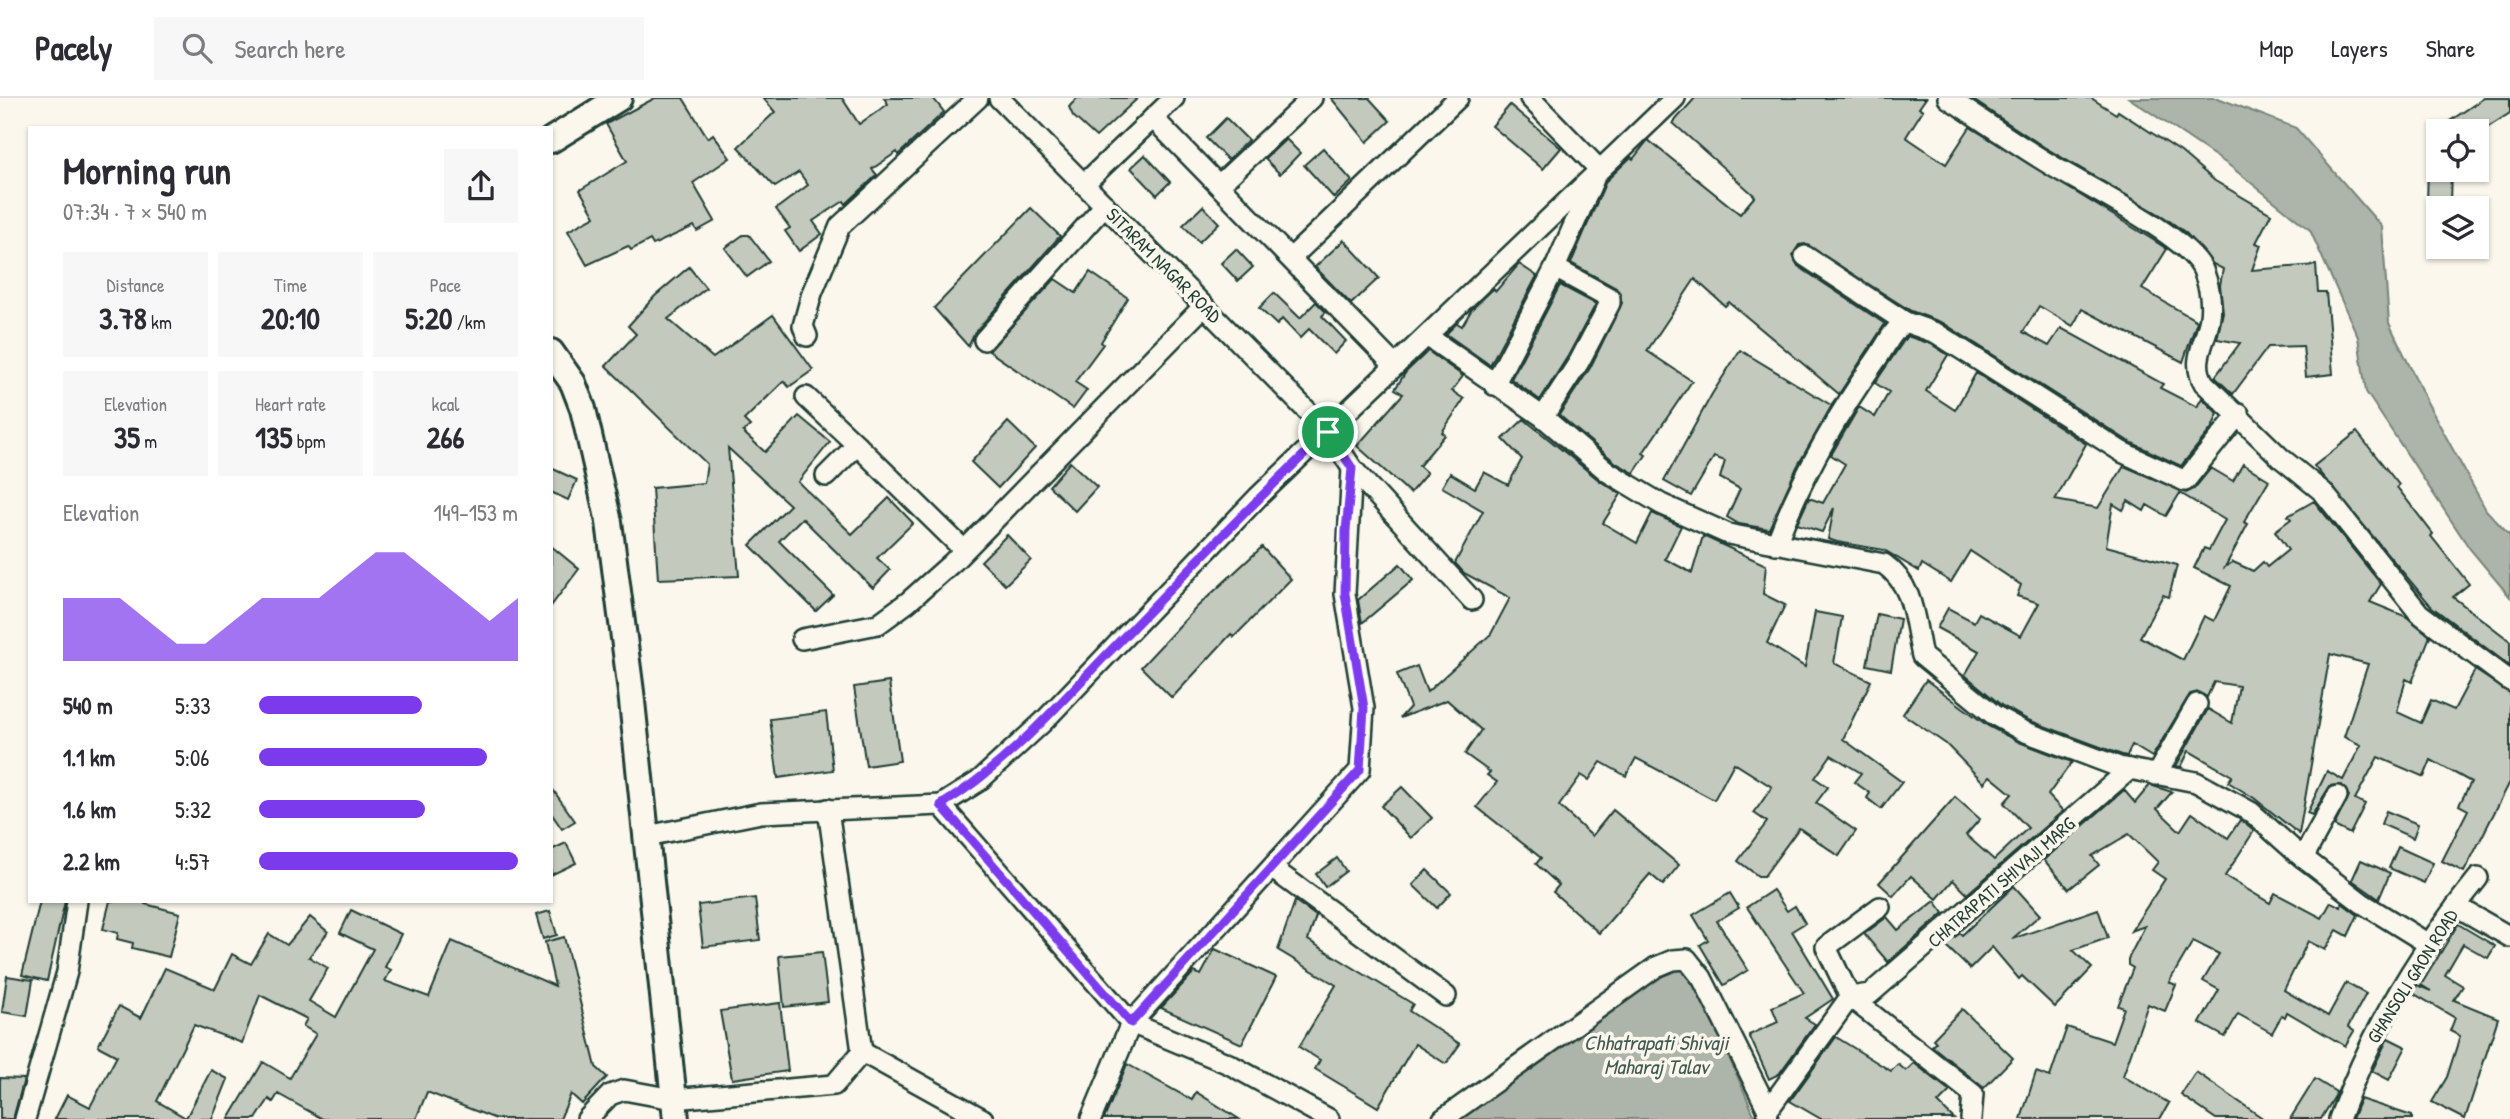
<!DOCTYPE html>
<html lang="en">
<head>
<meta charset="utf-8">
<style>
  body { margin:0; font-family:"Patrick Hand",sans-serif; background:#f7f7f7; color:#2b2b33; height:100vh; display:flex; flex-direction:column; font-size:26px; white-space:nowrap }
  * { box-sizing:border-box; margin:0 }
  p { font-size:23px; color:#7c7c81 }
  .icon { flex:none; width:38px; height:38px; fill:none; stroke:currentColor; stroke-width:2; stroke-linecap:round; stroke-linejoin:round }
  .map { position:relative; flex:1; overflow:hidden }
  .side { position:absolute; left:28px; top:28px; width:525px; height:777px; display:flex; flex-direction:column; background:#fff; border-radius:0px; box-shadow:0 2px 5px #0004 }
  .side>* { flex:none }
  .tools { position:absolute; left:2426px; top:21px; display:grid; gap:14px }
  .tools a { display:grid; place-items:center; width:63px; height:63px; border-radius:0px; background:#fff; box-shadow:0 2px 5px #0004; font-size:35px }
  .pin { position:absolute; display:grid; place-items:center; width:60px; height:60px; color:#fff; margin:-30px; border:4px solid #fff; border-radius:50%; box-shadow:0 2px 7px #0007 }
  .round { display:grid; place-items:center; flex:none; width:74px; height:74px; border-radius:0px; background:#f7f7f7 }
  .head { display:flex; align-items:center; justify-content:space-between; height:119px; padding:0 35px }
  h1 { font-size:38px; font-weight:700; line-height:52px }
  .stats { display:grid; grid-template-columns:repeat(3,1fr); gap:10px; height:119px; padding:7px 35px }
  .stats div { display:grid; align-content:center; border-radius:0px; background:#f7f7f7; text-align:center }
  .stats b { font-size:30px; font-weight:700 }
  .stats small { font-size:19px; font-weight:400 }
  .stats p { font-size:19px }
  .chart { height:196px; padding:14px 35px }
  .chart p { display:flex; justify-content:space-between }
  .chart svg { width:100%; height:126px; margin-top:7px; fill:#7c3aed; opacity:.7 }
  ul { padding:0 35px; list-style:none; font-size:23px }
  li { display:grid; grid-template-columns:112px 84px 1fr; align-items:center; height:52px }
  li i { height:18px; border-radius:9px; background:#7c3aed }
  header { display:flex; align-items:center; gap:42px; box-sizing:border-box; height:98px; padding:0 35px; background:#fff; border-bottom:2px solid #e1e1e2 }
  header strong { font-size:33px }
  nav { display:flex; gap:38px; margin-inline-start:auto; font-size:24px }
  .search { width:490px; height:63px; background:#f7f7f7; display:flex; align-items:center; gap:18px; box-sizing:border-box; padding:0 24px; border-radius:0px; color:#7c7c81; font-size:26px }
  .map>svg:first-child { display:block }
  .water { fill:#adb4aa; stroke:#74847b; stroke-width:2 }
  .building { fill:#c4c9be; stroke:#1f3d34; stroke-width:2; fill-rule:evenodd }
  .lines { fill:none; stroke-linecap:round; stroke-linejoin:round }
  .minor-casing { stroke:#1f3d34; stroke-width:24 }
  .tertiary-casing { stroke:#1f3d34; stroke-width:30 }
  .minor { stroke:#fbf7ec; stroke-width:19 }
  .tertiary { stroke:#fbf7ec; stroke-width:24 }
  .route-casing { stroke:#fff; stroke-width:14 }
  .route { stroke:#7c3aed; stroke-width:9 }
  .labels { text-anchor:middle; stroke-width:7; stroke-linejoin:round; paint-order:stroke }
  .street-label { font-size:19px; fill:#1f3d34; stroke:#fbf7ec }
  .water-label { font-size:21px; font-style:italic; fill:#425b52; stroke:#fbf7ec }
</style>
</head>
<body>
<header>
<strong>Pacely</strong>
<div class="search"><svg class="icon" aria-label="search" viewBox="0 0 24 24"><circle cx="10" cy="10" r="6"/><path d="M15 15l6 6"/></svg>Search here</div>
<nav><a>Map</a><a>Layers</a><a>Share</a></nav>
</header>
<div class="map">
<svg width="2510" height="1021" viewBox="0 0 2510 1021">
  <rect width="100%" height="100%" fill="#fbf7ec"/>
  <filter id="ink" filterUnits="userSpaceOnUse"><feTurbulence type="fractalNoise" baseFrequency=".0143" numOctaves="2"/><feDisplacementMap in="SourceGraphic" scale="14" xChannelSelector="R" yChannelSelector="G"/><feConvolveMatrix kernelMatrix="1 2 1 2 8 2 1 2 1" color-interpolation-filters="sRGB"/></filter>
  <g filter="url(#ink)">
    <!-- water -->
    <g class="water">
      <path d="M2129 0H2218L2296 30 2382 129 2389 225 2427 304 2486 412 2510 438V499L2470 451 2366 294 2358 239 2310 132 2230 68Z"/>
      <path d="M1684 868 1693 876 1756 1021H1444L1670 871Z"/>
    </g>
    <!-- building -->
    <g class="building">
      <path d="M655 0H683L708 40 713 36 730 60 693 85 715 123 697 133 694 128 653 147 650 142 631 152 628 148 587 167 568 133 595 118 580 92 627 63 606 26Z"/>
      <path d="M763 0H842L859 26 888 6 884 0H933L944 14 898 57 897 54 872 71 877 77 846 106 844 103 813 123 822 136 799 153 785 133 790 130 776 111 808 87 799 74 775 89 738 49 775 14Z"/>
      <path d="M1077 0H1138L1096 39 1073 18 1069 9Z"/>
      <path d="M1331 0H1369L1390 23 1367 44Z"/>
      <path d="M1695 0H1926L1919 10 1923 12 1906 39 1946 66 1970 29 2150 140 2167 151 2142 191 2197 223 2183 264 2082 211 2073 228 2039 208 2023 234 2049 248 2061 230 2163 286 2160 290 2197 309 2202 300 2218 316 2212 330 2181 368 2128 343 1943 225 1911 213 1805 146 1799 147 1793 157 1798 168 1885 226 1839 296 1729 204 1725 208 1695 181 1647 253 1692 283 1643 355 1646 357 1634 375 1615 364 1559 317 1590 270 1622 205 1616 190 1571 165 1606 83 1631 59 1633 61 1648 42 1740 116 1755 98 1673 25Z"/>
      <path d="M1970 0H2091L2116 16 2118 13 2181 54 2215 83 2271 116 2256 145 2261 147 2252 172 2316 167 2318 194H2326L2333 276 2306 279 2303 248 2268 249 2233 296 2215 279 2240 245 2217 241 2223 214 2220 187 2223 171 2213 166 2186 135 2164 119 2044 49Z"/>
      <path d="M2484 0H2510V15L2482 33H2435Z"/>
      <path d="M1510 7 1561 50 1543 71 1492 28Z"/>
      <path d="M1226 20 1248 42 1228 62 1206 40Z"/>
      <path d="M1286 41 1300 55 1280 76 1265 61Z"/>
      <path d="M1323 50 1352 83 1334 100 1304 67Z"/>
      <path d="M1145 57 1170 84 1157 97 1131 70Z"/>
      <path d="M2428 72H2451L2450 105 2427 104Z"/>
      <path d="M1203 108 1219 125 1199 144 1183 127Z"/>
      <path d="M1031 110 1060 138 975 234 968 248 934 210Z"/>
      <path d="M743 137H749L769 163 747 179 725 150Z"/>
      <path d="M1344 142 1379 180 1351 206 1315 169Z"/>
      <path d="M1236 151 1253 169 1238 183 1221 165Z"/>
      <path d="M1519 166 1537 178 1490 267 1446 236 1457 225 1462 228 1472 211 1493 191 1496 193Z"/>
      <path d="M689 169 706 190 668 221 713 260 773 217 813 272 789 289 784 283 744 322 750 328 743 334 765 354 799 318 830 344 798 384 852 436 889 400 913 425 877 460 890 472 873 490 802 420 779 443 833 497 816 513 750 447 790 407 728 350 739 478 658 481 652 390 704 385 707 366 606 268 636 236 628 228 655 198Z"/>
      <path d="M1090 174 1128 200 1101 244 1103 246 1075 284 1087 292 1073 311 989 253 1055 181 1076 195Z"/>
      <path d="M1560 187 1596 206 1568 258 1540 302 1511 281Z"/>
      <path d="M1274 195 1300 220 1316 204 1326 214 1322 218 1346 243 1334 256 1309 231 1300 240 1282 221 1277 227 1259 210Z"/>
      <path d="M1907 238 1931 246 1948 257 1926 293 1955 312 1976 275 2086 346 2055 402 2098 410 2124 368 2186 395 2194 391 2211 370 2233 383 2243 366 2269 382 2244 424 2248 426 2225 469 2233 464 2253 473 2263 464 2267 469 2288 452 2275 433 2291 421 2288 418 2314 403 2381 486 2370 504 2407 519 2430 538 2412 584 2406 581 2397 614 2421 625 2431 602 2454 612 2475 572 2510 595V684L2464 774 2442 763 2468 712 2459 707 2471 684 2431 662 2424 679 2378 659 2355 701 2365 706 2350 736 2334 728 2349 698 2342 687 2330 688 2312 717 2307 715 2327 673 2343 682 2361 647 2344 639 2368 566 2330 556 2299 736 2254 700 2228 684 2232 678 2189 653 2181 669 2176 668 2208 611 2232 625 2239 588 2214 584 2207 599 2198 594 2190 596 2152 659 2132 647 2127 658 2122 657 2028 622 2001 607 1965 577 1979 553 1937 530 1948 510 1974 524 1979 515 2021 538 2039 505 2017 498 2021 487 1970 453 1951 484 1922 466 1919 473 1884 452 1837 444 1828 441 1834 410 1822 434 1797 426 1809 400 1823 405 1845 366 1831 357 1859 309 1875 319 1889 294 1875 285ZM2180 395 2225 422 2209 452 2204 450 2194 470 2231 488 2214 523 2204 518 2183 562 2140 539 2163 497 2169 499 2177 467 2106 448 2113 406 2123 412 2128 403 2144 413 2147 407 2166 418Z"/>
      <path d="M1740 252 1831 307 1836 300 1797 369 1769 431 1739 426 1727 419 1740 391 1720 380 1725 363 1714 359 1691 398 1664 383 1712 296Z"/>
      <path d="M1428 253 1463 278 1452 293 1464 301 1442 334 1445 337 1419 368 1427 375 1410 395 1357 348 1403 296 1395 291 1406 274Z"/>
      <path d="M1524 321 1600 383 1621 396 1603 425 1637 445 1652 415 1681 428 1665 461 1692 475 1703 438 1766 467 1763 496 1785 507 1767 545 1805 569 1815 514 1842 519 1834 565 1871 583 1843 641 1902 684 1881 711 1867 700 1870 695 1854 684 1861 675 1831 657 1815 680 1828 689 1816 705 1856 733 1839 758 1799 730 1764 778H1758L1738 763 1767 724 1754 715 1772 689 1734 665 1714 702 1636 660 1626 678 1601 664 1589 682 1581 677 1559 708 1592 738 1613 712 1679 767 1663 787 1650 776 1599 835 1553 794 1559 787 1536 766 1541 760 1477 709 1497 684 1487 677 1490 674 1465 656 1481 632 1447 602 1400 620 1410 609 1397 576 1417 568 1427 594 1491 536 1510 500 1464 475 1455 465 1483 413 1442 389 1450 375 1475 390 1484 374 1508 387 1522 361 1503 341Z"/>
      <path d="M1008 324 1035 350 998 390 971 364Z"/>
      <path d="M2357 334 2399 387 2397 389 2433 436 2431 438 2469 486 2453 499 2510 543V568L2432 509 2314 368Z"/>
      <path d="M1070 364 1097 389 1075 413 1049 388Z"/>
      <path d="M551 370 577 382 568 402 551 394Z"/>
      <path d="M1007 437 1031 462 1005 487 981 463Z"/>
      <path d="M551 448 579 471 551 508Z"/>
      <path d="M1262 449 1291 481 1234 539 1231 536 1172 600 1141 569 1197 509Z"/>
      <path d="M1400 466 1413 482 1362 525 1358 502Z"/>
      <path d="M1877 516 1900 521 1891 572 1867 567Z"/>
      <path d="M1926 582 1988 628 2019 644 2072 664 2048 697 2063 713 1967 796 1953 782 1937 801 1911 778 1893 798 1879 785 1955 699 1980 721 1966 737 1994 762 2028 730 2004 705 2012 696 1990 678 1984 685 1946 646 1903 616Z"/>
      <path d="M889 584 900 663 866 668 854 589Z"/>
      <path d="M826 614 833 672 778 680 770 621Z"/>
      <path d="M2150 687 2172 694 2157 711 2180 733 2192 715 2228 740 2240 722 2254 733 2225 778 2270 805 2275 795 2322 820 2331 804 2341 809 2342 805 2358 817 2348 838 2337 832 2325 852 2308 843 2284 892 2328 918 2346 885 2366 896 2348 929 2354 933 2345 948 2287 914 2285 919 2282 917 2272 935 2238 916 2225 939 2200 925 2219 892 2203 883 2219 856 2193 843 2169 884 2176 887 2165 913 2148 906 2123 978 2169 1005 2160 1021H2021L2036 974 2050 979 2067 929 2112 944 2124 910 2118 908 2133 870 2128 867V861L2145 828 2131 833 2165 781 2152 772 2158 764 2129 736 2092 758 2099 767 2069 791 2044 762 2124 692 2135 705Z"/>
      <path d="M551 689 575 723 562 731 551 715Z"/>
      <path d="M1402 689 1432 720 1411 740 1381 708Z"/>
      <path d="M2386 713 2418 726 2413 740 2381 726Z"/>
      <path d="M566 745 576 765 551 777V752Z"/>
      <path d="M2398 749 2433 765 2424 785 2389 770Z"/>
      <path d="M1337 760 1346 773 1325 789 1316 776Z"/>
      <path d="M2361 762 2390 775 2379 801 2352 782Z"/>
      <path d="M1427 772 1451 795 1437 810 1413 787Z"/>
      <path d="M2014 788 2040 817 2012 841 2098 811 2108 840 2073 852 2092 870 2055 909 2022 878 2019 881 1992 849 1970 871 1945 847 1960 835 1962 837Z"/>
      <path d="M1773 792 1787 813 1795 808 1805 825 1792 833 1833 901 1805 920 1815 926 1779 976 1769 981 1749 937 1778 924 1772 909 1804 895 1747 809Z"/>
      <path d="M1730 795 1739 810 1717 823 1748 872 1724 887 1700 847 1708 842 1693 817Z"/>
      <path d="M755 800 760 842 703 849 698 807Z"/>
      <path d="M40 803H65L47 883 22 877Z"/>
      <path d="M110 803H145V806L180 815 169 859 132 850 133 845 117 841 118 835 103 831Z"/>
      <path d="M1295 803 1316 818 1308 842 1413 906 1409 913 1460 946 1446 966 1415 946 1378 1009 1315 971 1320 962 1299 949 1336 887 1278 852Z"/>
      <path d="M1935 803 1944 815 1888 864 1864 836 1887 819 1898 832Z"/>
      <path d="M351 812 401 836 385 869 391 872 385 883 429 899 452 843 555 888 545 844 564 839 596 969 607 979 582 1006 571 996 560 1021H496L427 994 416 1021H323L278 996 273 1004 269 1001 256 1021H229L263 964 290 980 316 936 303 928 307 921 260 897 242 945 194 927 157 1003 186 1020 211 972 228 981 212 1021H55L67 997 90 1009 117 958 98 948 119 908 141 920 165 870 215 891 232 856 251 866 269 836 287 847 310 819 328 834 309 859 328 870 309 903 336 919 373 851 340 835Z"/>
      <path d="M550 813 557 837 543 841 536 817Z"/>
      <path d="M2458 826 2495 848 2488 860 2463 846 2445 877 2463 888 2454 902 2498 920 2465 1021 2432 1004 2447 979 2460 938 2450 933 2455 920 2413 895 2417 887 2431 893 2421 887Z"/>
      <path d="M1215 851 1276 879 1242 946 1161 910 1194 874 1201 877Z"/>
      <path d="M822 854 828 904 784 909 779 858Z"/>
      <path d="M7 878 33 882 27 918 2 914Z"/>
      <path d="M780 905 788 973 732 981 720 913Z"/>
      <path d="M1962 911 2013 960 1984 990 1932 948 1936 944 1933 941Z"/>
      <path d="M1836 939 1891 973 1898 966 1906 973 1914 965 1950 993 1938 1005 1954 1021H1821L1790 1003Z"/>
      <path d="M2388 940 2406 949 2389 982 2372 973Z"/>
      <path d="M1127 966 1192 1002 1196 994 1239 1021H1104Z"/>
      <path d="M2196 974 2264 1021H2216L2181 997Z"/>
      <path d="M0 980 24 981 13 1021H0Z"/>
      <path d="M2315 981 2336 994 2335 998 2321 1021H2290Z"/>
      <path d="M2360 1001 2412 1018V1021H2352Z"/>
    </g>
    <g class="lines">
      <defs>
        <g id="minor">
          <path d="M999 0 1328 334 1352 370 1472 502"/>
          <path d="M1530 0 1598 70"/>
          <path d="M1948 0C1982 22 2016 46 2051 67 2085 88 2188 138 2203 172 2209 187 2212 204 2210 219 2207 243 2190 262 2204 285L2281 360 2323 394 2419 515 2510 583"/>
          <path d="M1153 20 1395 268"/>
          <path d="M1084 86 1174 0"/>
          <path d="M1219 87 1312 0"/>
          <path d="M1805 158 1905 224"/>
          <path d="M1291 160 1458 0"/>
          <path d="M807 238 803 228 812 195 840 128 978 0"/>
          <path d="M1427 238 1543 319 1608 374 1661 406 1728 436 1884 466C1915 488 1914 523 1922 558L1994 617 2023 633 2119 669 2196 684 2251 714 2297 755 2362 805 2430 847"/>
          <path d="M984 242 1105 107"/>
          <path d="M1494 287 1555 170 1594 81"/>
          <path d="M806 299 857 347"/>
          <path d="M1543 319 1579 264 1610 205V200L1555 170"/>
          <path d="M826 378 857 347 963 451"/>
          <path d="M1776 446C1801 380 1835 320 1876 262 1885 250 1892 232 1905 224L1936 235 2122 354 2185 383 2239 316"/>
          <path d="M802 541 878 526 908 504 953 464 1204 208"/>
          <path d="M2156 677 2197 606"/>
          <path d="M941 707 1131 925 1229 966 1329 1021"/>
          <path d="M828 711 862 954"/>
          <path d="M647 738 761 715 941 707 979 683 1043 624 1258 399 1675 0"/>
          <path d="M2303 760 2337 698"/>
          <path d="M1273 771 1446 898"/>
          <path d="M2456 808 2510 839"/>
          <path d="M25 1021 67 874 77 803"/>
          <path d="M587 1021 610 997 624 992 673 1001 834 987 862 954 983 1021"/>
          <path d="M1091 1021 1131 925 1360 672 1364 610 1345 496 1352 370"/>
          <path d="M1443 1021 1656 869 1673 862 1687 861 1702 880 1768 1012"/>
          <path d="M1767 1021 1768 1012 1850 899 1826 849 1880 809"/>
          <path d="M1971 1021 1973 996 1850 899 1870 896 2130 671"/>
          <path d="M2339 1021C2371 933 2419 853 2478 780"/>
        </g>
        <g id="tertiary">
          <path d="M551 42 619 0"/>
          <path d="M551 254 573 285 583 311 609 424 631 594 676 1021"/>
        </g>
      </defs>
      <!-- minor casing -->
      <use href="#minor" class="minor-casing"/>
      <!-- tertiary casing -->
      <use href="#tertiary" class="tertiary-casing"/>
      <!-- minor -->
      <use href="#minor" class="minor"/>
      <!-- tertiary -->
      <use href="#tertiary" class="tertiary"/>
    </g>
  </g>
  <g class="lines" filter="url(#ink)">
    <defs>
      <path id="route" d="M1328 334 1352 370 1346 433 1345 496 1364 610 1360 672 1131 925 941 707C1007 667 1057 608 1110 553 1182 479 1253 404 1328 334Z"/>
    </defs>
    <!-- route casing -->
    <use href="#route" class="route-casing"/>
    <!-- route -->
    <use href="#route" class="route"/>
  </g>
  <g class="labels">
    <!-- street labels -->
    <g class="street-label">
      <text transform="translate(1164 167) rotate(45)" y="7">SITARAM NAGAR ROAD</text>
      <text transform="translate(2001 784) rotate(-41)" y="7">CHATRAPATI SHIVAJI MARG</text>
      <text transform="translate(2412 878) rotate(-58)" y="7">GHANSOLI GAON ROAD</text>
    </g>
    <!-- water labels -->
    <g class="water-label">
      <text x="1656" y="952">Chhatrapati Shivaji<tspan x="1656" dy="24">Maharaj Talav</tspan></text>
    </g>
  </g>
</svg>
<div class="tools">
<a><svg class="icon" aria-label="locate" viewBox="0 0 24 24"><circle cx="12" cy="12" r="6"/><path d="M12 2v4M12 18v4M2 12h4M18 12h4"/></svg></a>
<a><svg class="icon" aria-label="layers" viewBox="0 0 24 24"><path d="M12 4l9 5-9 5-9-5zM3 14l9 5 9-5"/></svg></a>
</div>
<div class="pin" style="left:1328px;top:334px;background:#1e9e55"><svg class="icon" aria-label="arrive" viewBox="0 0 24 24"><path d="M6 21V4h12l-3 4 3 4H6"/></svg></div>
<section class="side">
<div class="head"><div><h1>Morning run</h1><p>07:34 · 7 × 540 m</p></div><a class="round"><svg class="icon" aria-label="share" viewBox="0 0 24 24"><path d="M12 15V3M7 8l5-5 5 5M5 13v7h14v-7"/></svg></a></div>
<div class="stats">
<div><p>Distance</p><b>3.78<small> km</small></b></div>
<div><p>Time</p><b>20:10</b></div>
<div><p>Pace</p><b>5:20<small> /km</small></b></div>
</div>
<div class="stats">
<div><p>Elevation</p><b>35<small> m</small></b></div>
<div><p>Heart rate</p><b>135<small> bpm</small></b></div>
<div><p>kcal</p><b>266</b></div>
</div>
<div class="chart"><p><span>Elevation</span>149–153 m</p>
<svg viewBox="0 0 160 44" preserveAspectRatio="none"><path d="M0 44V22L10 22L20 22L30 30L40 38L50 38L60 30L70 22L80 22L90 22L100 14L110 6L120 6L130 14L140 22L150 30L160 22V44z"/></svg>
</div>
<ul>
<li><b>540 m</b>5:33<i style="width:63%"></i></li>
<li><b>1.1 km</b>5:06<i style="width:88%"></i></li>
<li><b>1.6 km</b>5:32<i style="width:64%"></i></li>
<li><b>2.2 km</b>4:57<i style="width:100%"></i></li>
</ul>
</section>
</div>
</body>
</html>
